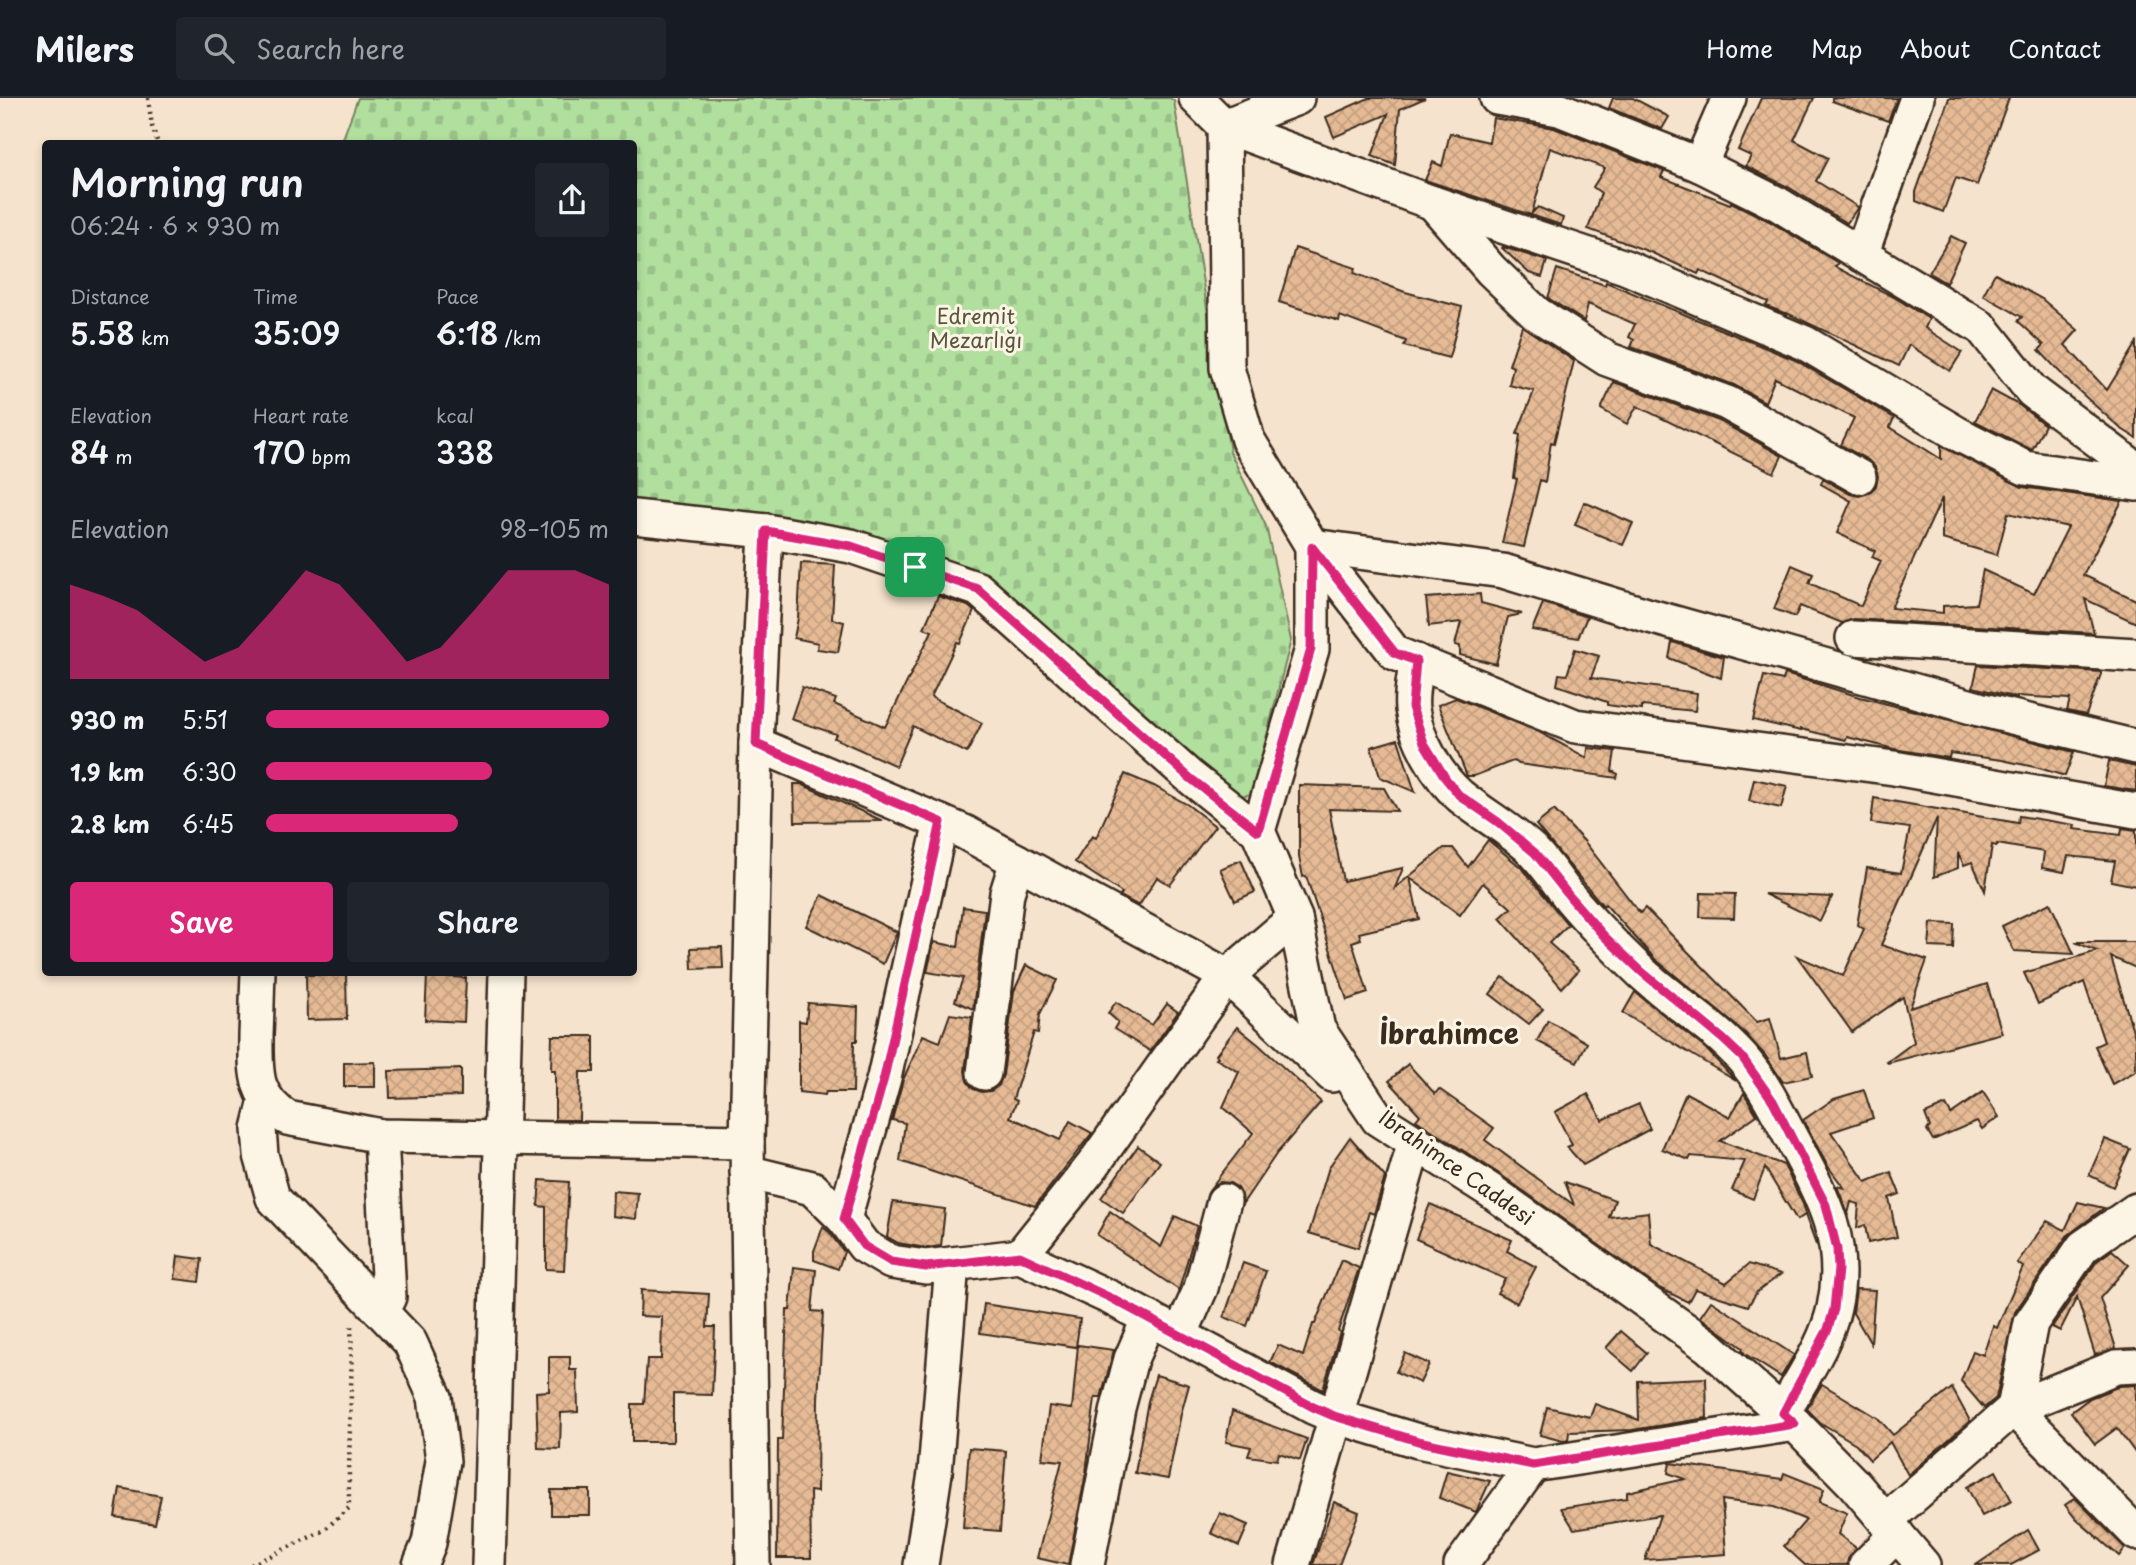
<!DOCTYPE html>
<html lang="en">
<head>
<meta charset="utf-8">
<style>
  body { margin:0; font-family:"Playpen Sans",sans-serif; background:#20242c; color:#f1f3f6; height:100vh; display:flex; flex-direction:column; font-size:26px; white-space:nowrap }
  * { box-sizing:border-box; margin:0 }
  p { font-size:23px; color:#9ea1a6 }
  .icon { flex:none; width:38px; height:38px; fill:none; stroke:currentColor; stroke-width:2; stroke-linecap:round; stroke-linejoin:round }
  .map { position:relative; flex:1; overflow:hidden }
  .drawer { position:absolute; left:42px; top:42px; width:595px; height:836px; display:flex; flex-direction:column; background:#171b24; border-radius:7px; box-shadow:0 4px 10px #0003 }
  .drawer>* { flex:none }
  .pin { position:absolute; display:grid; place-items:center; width:60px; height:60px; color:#fff; margin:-30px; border-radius:14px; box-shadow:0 4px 10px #0006 }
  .round { display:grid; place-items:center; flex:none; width:74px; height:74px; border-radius:7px; background:#20242c }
  .overview { display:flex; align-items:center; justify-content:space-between; height:119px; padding:0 28px }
  h1 { font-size:38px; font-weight:600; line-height:52px }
  .stats { display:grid; grid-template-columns:repeat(3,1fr); gap:10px; height:119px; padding:7px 28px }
  .stats div { display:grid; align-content:center }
  .stats b { font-size:30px; font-weight:600 }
  .stats small { font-size:19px; font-weight:400 }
  .stats p { font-size:19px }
  .chart { height:196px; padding:14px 28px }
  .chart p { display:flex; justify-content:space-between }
  .chart svg { width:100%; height:126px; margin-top:7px; fill:#db2777; opacity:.7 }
  .action { display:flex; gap:14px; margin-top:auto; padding:14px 28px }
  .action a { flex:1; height:80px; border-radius:7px; background:#db2777; color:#fff; font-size:28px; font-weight:600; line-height:80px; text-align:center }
  .action a+a { background:#20242c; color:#f1f3f6 }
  ul { padding:0 28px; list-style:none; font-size:23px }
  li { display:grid; grid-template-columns:112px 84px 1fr; align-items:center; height:52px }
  li i { height:18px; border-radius:9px; background:#db2777 }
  header { display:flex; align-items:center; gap:42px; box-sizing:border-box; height:98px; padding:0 35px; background:#171b24; border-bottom:2px solid #363941 }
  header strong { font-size:33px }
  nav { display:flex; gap:38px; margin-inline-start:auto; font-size:24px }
  .search { width:490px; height:63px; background:#20242c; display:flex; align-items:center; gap:18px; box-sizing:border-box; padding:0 24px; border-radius:7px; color:#9ea1a6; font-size:26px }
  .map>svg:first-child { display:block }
  .cemetery { fill:url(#cemetery-stones); stroke:#76845e; stroke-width:2 }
  .building { fill:url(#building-cross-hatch); stroke:#3b2a1e; stroke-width:2; fill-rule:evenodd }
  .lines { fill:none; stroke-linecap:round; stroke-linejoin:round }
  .minor-casing { stroke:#3b2a1e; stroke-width:38 }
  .path { stroke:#3b2a1e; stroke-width:4.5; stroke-dasharray:2 5; stroke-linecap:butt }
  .minor { stroke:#fcf5e5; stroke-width:33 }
  .route-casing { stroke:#fff; stroke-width:14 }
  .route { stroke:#db2777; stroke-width:9 }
  .labels { text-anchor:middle; stroke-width:6; stroke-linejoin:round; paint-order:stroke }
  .park-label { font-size:21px; fill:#58573e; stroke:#fcf5e5 }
  .street-label { font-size:21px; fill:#3b2a1e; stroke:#fcf5e5 }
  .district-label { font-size:28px; font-weight:bold; fill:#3b2a1e; stroke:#fcf5e5 }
</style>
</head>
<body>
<header>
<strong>Milers</strong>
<div class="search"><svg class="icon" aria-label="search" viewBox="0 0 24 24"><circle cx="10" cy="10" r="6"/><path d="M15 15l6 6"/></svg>Search here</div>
<nav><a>Home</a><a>Map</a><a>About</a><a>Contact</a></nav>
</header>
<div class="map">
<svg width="2136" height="1467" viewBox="0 0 2136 1467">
  <defs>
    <pattern id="cemetery-stones" width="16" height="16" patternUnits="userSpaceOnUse" patternTransform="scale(1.75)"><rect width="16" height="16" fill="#b0df9e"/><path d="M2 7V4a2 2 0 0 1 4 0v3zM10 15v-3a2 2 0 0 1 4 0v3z" fill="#98c088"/></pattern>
    <pattern id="building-cross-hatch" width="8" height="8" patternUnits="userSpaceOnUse" patternTransform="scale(1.75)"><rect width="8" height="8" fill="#e5ba95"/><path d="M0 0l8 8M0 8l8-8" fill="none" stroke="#c5a080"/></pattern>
  </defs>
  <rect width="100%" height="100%" fill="#f5e3cd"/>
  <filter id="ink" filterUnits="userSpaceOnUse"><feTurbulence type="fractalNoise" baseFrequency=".0143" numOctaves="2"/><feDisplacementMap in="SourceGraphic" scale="14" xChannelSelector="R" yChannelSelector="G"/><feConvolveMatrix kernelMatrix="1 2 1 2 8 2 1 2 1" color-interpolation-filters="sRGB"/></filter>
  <g filter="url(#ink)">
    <!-- cemetery -->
    <path class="cemetery" d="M358 0H1170L1174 3 1230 354 1266 428 1291 542 1252 696 1236 699 988 477 862 439 634 406V46H341Z"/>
    <!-- building -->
    <g class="building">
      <path d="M1369 0H1425L1400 11 1395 67 1372 58 1388 16 1334 39 1326 19Z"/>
      <path d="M1613 0H1633L1669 19 1662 31 1609 10Z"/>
      <path d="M1761 0H1814L1794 42 1828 60 1816 83 1858 109 1847 125 1788 89 1746 68 1751 58 1738 52Z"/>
      <path d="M1832 0H1897L1888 23 1832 3Z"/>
      <path d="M1949 0H2009L1977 87 1956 80 1943 114 1916 103V94Z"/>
      <path d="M1493 20 1554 30 1664 73 1661 79 1730 106 1731 104 1769 123 1838 165 1835 169 1894 199 1929 221 1925 230 1962 254 1950 273 1909 247 1899 268 1787 215V216L1766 208 1768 204 1700 172 1698 176 1650 154 1588 131 1601 95 1593 89 1605 70 1550 50 1532 115 1538 109 1563 120 1561 127 1425 82 1433 64 1442 68 1450 35 1489 44Z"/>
      <path d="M1951 138 1965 145 1946 185 1929 175Z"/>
      <path d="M1503 149 1547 163 1542 179 1529 175 1502 150Z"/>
      <path d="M1295 150 1356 170 1354 175 1405 194 1462 209 1449 260 1404 248 1406 243 1340 218 1339 223 1279 204Z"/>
      <path d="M1557 171 1605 187 1606 184 1795 262 1894 320 1890 329 1941 361V348L2022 389 2122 403 2083 477 2136 502V525L2085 501 2094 535 1854 521 1842 525 1800 508 1795 519 1774 511 1792 467 1813 476 1809 485 1861 508 1881 463 1872 459 1875 453 1837 435 1851 403 1821 386 1823 381 1850 396 1859 398 1869 395 1876 388 1878 378 1875 369 1868 362 1841 347 1854 320 1775 280 1765 304 1734 287 1631 249 1634 242 1629 239 1635 226 1588 206 1584 223 1548 200ZM1942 400V441L1997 457 2008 415 2068 429 2034 496 1983 472 1976 506 1943 508V515L1891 510Z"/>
      <path d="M1995 175 2042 201 2078 232 2065 247 2107 292 2136 245V340L2120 330 2069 284 2039 252 2044 247 2018 223 2022 219 1983 197Z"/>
      <path d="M1522 228 1574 263 1554 345 1551 344 1545 384 1540 382 1524 449 1502 445 1517 381 1514 380 1520 337 1517 336 1534 293 1509 287 1513 269 1509 267Z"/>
      <path d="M1614 284 1719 323 1782 358 1774 375 1637 308 1627 326 1601 311Z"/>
      <path d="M1991 292 2019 307 2045 327 2032 352 1975 323Z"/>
      <path d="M1584 404 1633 425 1623 447 1575 427Z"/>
      <path d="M801 465 835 467 832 521 844 524 838 554 817 551 818 545 794 540 798 520Z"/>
      <path d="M1480 496 1481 505 1522 516 1508 519 1496 566 1460 557V548L1455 547 1461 524 1429 528 1426 500Z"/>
      <path d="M938 498 968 508 974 513 960 545 957 544 931 599 982 625 967 655 913 628 896 668 834 640 836 636 791 621 802 589 836 601 834 606 885 629 932 533 924 530Z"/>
      <path d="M1543 505 1587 519 1578 540 1532 532Z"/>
      <path d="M1672 544 1724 559 1721 580 1669 560Z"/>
      <path d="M1575 551 1599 558 1591 580 1697 595 1695 613 1642 608V612L1607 607V604L1557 587 1559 576 1567 577Z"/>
      <path d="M1978 567 2101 574V576L2086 617 2067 613 2070 601 2017 598V600L1973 589Z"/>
      <path d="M1785 576 1860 599 2074 654 2065 678 2039 670 2002 662 1950 655 1949 660 1894 651 1847 639 1846 642 1801 631V633L1753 622 1764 578 1783 582Z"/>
      <path d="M1456 600 1539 634 1587 660 1588 650 1615 653 1612 673 1618 676 1617 680 1519 666 1513 663 1474 678H1467L1438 607Z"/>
      <path d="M1398 641 1415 694 1380 679 1371 649Z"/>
      <path d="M2109 663 2136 669V693L2104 688Z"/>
      <path d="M1125 676 1154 688 1188 707 1215 728 1170 787 1157 779 1139 808 1120 798 1122 795 1075 764 1092 738 1096 740Z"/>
      <path d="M1754 681 1787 688 1781 710 1749 703Z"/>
      <path d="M794 686H801L883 723 795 724Z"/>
      <path d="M1299 687 1384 690 1397 713 1329 711 1343 783 1403 770 1395 790 1444 750H1453L1468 769 1488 742 1523 771 1568 827 1549 845 1579 872 1562 890 1500 820 1511 810 1483 785 1460 817 1410 780 1419 821 1359 835 1361 841 1352 844 1368 895 1347 902 1306 778 1303 779 1299 759Z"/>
      <path d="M1874 700 2018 725 2019 718 2075 727 2074 731 2121 737 2122 730 2136 732V788L2111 783 2115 763 2068 758 2064 774 2042 770 2044 754 1997 746V748L1992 747 1985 793 1972 764 1964 767 1958 755V770L1934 779 1937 720 1881 847 1927 862 1910 910 1987 886 2002 935 1888 965 1887 964 1914 944 1903 899 1852 934 1797 858 1843 878 1864 831 1857 827 1867 770 1901 775 1910 730 1871 725Z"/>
      <path d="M1554 712 1584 743 1640 815 1645 810 1757 924 1770 920 1781 960 1807 954 1812 978 1783 984 1765 957 1745 935 1655 861 1605 806 1603 808 1536 727Z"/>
      <path d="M1241 762 1255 794 1235 803 1220 771Z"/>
      <path d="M1701 795 1735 796 1734 820 1700 819Z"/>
      <path d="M1764 796 1832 799 1820 823Z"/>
      <path d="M822 797 897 834 883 866 806 828Z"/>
      <path d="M2050 805 2074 856 2014 853 2002 828Z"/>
      <path d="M963 809 985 812 973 911 955 903 963 880 927 874 934 844 958 849Z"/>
      <path d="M1931 825 1954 826 1953 850 1929 849Z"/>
      <path d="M2075 844H2136V870L2111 859 2136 943V973L2112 986 2095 948 2104 944 2084 884 2038 906 2024 875 2097 853Z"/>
      <path d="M722 849 723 870 692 871 691 850Z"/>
      <path d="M1026 867 1057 882 1040 916 1038 935 1034 934 1013 1001 1017 1003 1010 1019 1060 1042 1070 1023 1092 1035 1035 1108 900 1063 905 1025 892 1022 903 982 923 937 940 944 950 916 972 919 965 973 967 983 973 991 982 994 991 993 999 987 1003 977 1014 893Z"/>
      <path d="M346 876 347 921 307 922 306 877Z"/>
      <path d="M427 877 466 880 464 924 425 922Z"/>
      <path d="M1503 879 1543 911 1529 926 1490 896Z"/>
      <path d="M1635 894 1706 951 1736 983 1623 915Z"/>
      <path d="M1116 904 1152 927 1167 906 1178 914 1150 953 1114 931 1118 924 1108 915Z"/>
      <path d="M808 905 858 909 857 943H854L853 994H826L825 997 799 994V923L806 924Z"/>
      <path d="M1548 922 1587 945 1577 964 1537 943Z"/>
      <path d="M1237 929 1259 947 1321 1004 1277 1055 1243 1105 1242 1097 1238 1090 1230 1085 1220 1084 1212 1088 1253 1035 1223 1009 1239 974 1216 961 1218 959 1216 957Z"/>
      <path d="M552 938H594V974H580L579 1022H555V973H551Z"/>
      <path d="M375 964V989H344V965Z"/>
      <path d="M1408 966 1435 996 1439 991 1494 1030 1485 1042 1574 1107 1565 1084 1615 1102 1609 1119 1648 1114 1651 1146 1726 1185 1749 1166 1781 1176 1757 1194 1748 1208 1695 1191 1688 1204 1659 1190 1501 1077 1416 1022 1420 1017 1389 983Z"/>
      <path d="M461 971V998L390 1000 389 973Z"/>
      <path d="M1864 992 1873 1020 1831 1034 1866 1084 1891 1074 1900 1096 1889 1100 1897 1139 1868 1145 1865 1127 1857 1130 1859 1106 1851 1104 1848 1116 1837 1088 1844 1090 1827 1067 1803 1022 1834 1001Z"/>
      <path d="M1983 994 1999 1019 1982 1031 1977 1023 1933 1042 1927 1032 1930 1029 1925 1016 1946 1007 1951 1016Z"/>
      <path d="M1686 995 1730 1019 1744 995 1757 1017 1720 1043 1784 1067 1803 1106 1816 1147 1805 1117 1797 1122 1765 1070 1753 1101 1732 1092 1745 1063 1691 1058 1689 1062 1662 1051Z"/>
      <path d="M1588 996 1602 1022 1639 1006 1650 1031 1583 1067 1567 1049 1572 1047 1555 1014Z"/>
      <path d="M1350 1039 1385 1079 1374 1116 1369 1114 1358 1150 1309 1135 1329 1069Z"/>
      <path d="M2105 1041 2130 1051 2113 1089 2089 1077Z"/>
      <path d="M1138 1048 1160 1064 1123 1115 1101 1100Z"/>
      <path d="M540 1082 569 1084 564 1172 546 1171V1109L538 1108Z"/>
      <path d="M613 1093 638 1095 636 1121 612 1118Z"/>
      <path d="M893 1104 945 1111 941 1148 926 1150 898 1145 887 1139Z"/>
      <path d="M2078 1104 2104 1110 2067 1138 2015 1214 1996 1300 1984 1310 1961 1283 1973 1253 1983 1257 1993 1228 1997 1230 2023 1169 2017 1165 2047 1123 2065 1132Z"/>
      <path d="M1430 1106 1512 1142 1507 1153 1536 1169 1517 1205 1497 1195 1505 1181 1416 1141Z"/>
      <path d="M1110 1113 1161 1149 1175 1118 1197 1128 1179 1192 1097 1137Z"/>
      <path d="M823 1129 829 1134 844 1154 838 1171 814 1162V1153Z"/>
      <path d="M2112 1152 2129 1167 2100 1200 2116 1250 2095 1257 2077 1199 2060 1233 2052 1229 2097 1163Z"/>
      <path d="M178 1158 202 1161 199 1184 175 1181Z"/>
      <path d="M1341 1162 1359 1170 1338 1233 1340 1234 1323 1292 1270 1264 1278 1247 1303 1258 1313 1226H1315Z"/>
      <path d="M1243 1165 1266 1173 1247 1228 1224 1219Z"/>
      <path d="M794 1169 816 1172 812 1213 823 1214 818 1301 817 1394 810 1393 811 1460H777L778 1342H782L787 1212H790Z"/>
      <path d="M1856 1191 1875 1192 1871 1246 1853 1215Z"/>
      <path d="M641 1192 709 1196 707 1229H715L712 1297 673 1296V1344H632V1306H644L647 1261H661L662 1219 640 1218Z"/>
      <path d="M1711 1203 1794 1257 1781 1279 1745 1256 1742 1252 1743 1250 1700 1219Z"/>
      <path d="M984 1206 1080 1221 1076 1249 980 1235Z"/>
      <path d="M1621 1233 1647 1255 1633 1273 1606 1250Z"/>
      <path d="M1078 1247 1114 1252 1101 1300H1095L1086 1375 1068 1467 1037 1460 1062 1363 1042 1361 1049 1308 1072 1311Z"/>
      <path d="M1405 1255 1429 1266 1420 1285 1396 1274Z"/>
      <path d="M549 1259H570V1272H577L578 1314 561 1315 560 1351 538 1350 536 1294 549 1293Z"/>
      <path d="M1156 1277 1189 1287 1181 1316 1168 1381 1135 1375 1148 1303Z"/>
      <path d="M1706 1280 1707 1320 1632 1332 1569 1334 1568 1342 1563 1343 1540 1337 1547 1309 1590 1319 1595 1306 1639 1322 1638 1283Z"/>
      <path d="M1822 1286 1878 1320 1893 1337 1952 1290 1970 1323 1908 1377 1890 1344 1870 1362 1856 1346 1821 1325 1807 1311Z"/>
      <path d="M2136 1287V1356L2117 1330 2095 1346 2071 1314 2090 1300 2120 1288Z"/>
      <path d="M1232 1313 1307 1341 1300 1362 1279 1355 1277 1362 1248 1358 1251 1349 1226 1344Z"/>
      <path d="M969 1350 1006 1353 1000 1433 963 1430Z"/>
      <path d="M1670 1365 1782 1381 1784 1375 1824 1391 1819 1404 1847 1415 1838 1436 1856 1450 1848 1461 1847 1467H1805L1784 1448 1806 1422 1774 1409 1722 1402 1726 1456 1645 1462 1660 1417 1574 1431 1561 1410 1627 1400V1394L1685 1381 1668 1375Z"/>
      <path d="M1447 1373 1490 1383 1476 1414 1439 1400Z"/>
      <path d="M1996 1373 2012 1403 1982 1418 1967 1389Z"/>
      <path d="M120 1390 161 1398 155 1426 115 1419Z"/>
      <rect x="551" y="1392" width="39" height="25"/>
      <path d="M2075 1400 2125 1450 2119 1458 2076 1421 2065 1407Z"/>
      <path d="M1334 1404 1359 1414 1339 1467H1313Z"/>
      <path d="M1220 1415 1248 1427 1239 1448 1211 1435Z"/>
      <path d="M2028 1432 2039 1452 2011 1467H1976Z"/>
    </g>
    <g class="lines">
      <defs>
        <g id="minor">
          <path d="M1196 0 1224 28 1433 105 1625 169 1805 245 1958 336 2025 370 2136 386"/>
          <path d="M1497 0 1559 11 1700 67 1778 106 1982 230 2032 293 2136 371"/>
          <path d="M1224 28 1227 270 1248 342 1312 448 1395 555 1575 628 1894 670 2136 713"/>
          <path d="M1224 28 1297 0"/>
          <path d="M1700 67 1729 0"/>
          <path d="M1433 105 1491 172 1537 216 1607 261 1727 305 1859 379"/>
          <path d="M1861 157 1917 0"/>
          <path d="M634 419 766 433 851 448 978 491 1190 679 1258 733"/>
          <path d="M1312 448V551L1258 733 1295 820 1318 931 1378 1021 1491 1093 1708 1248 1795 1326 1853 1385 1923 1467"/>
          <path d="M1312 448 1503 473 1650 518 1979 611 2136 649"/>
          <path d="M1853 540 2136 557"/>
          <path d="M1416 563C1415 578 1410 596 1412 611 1416 640 1437 678 1460 698 1483 717 1510 731 1532 752 1547 767 1558 785 1571 801 1593 827 1617 851 1641 874 1673 904 1713 927 1742 960 1762 983 1775 1009 1789 1036 1820 1094 1849 1142 1834 1210 1826 1247 1800 1282 1783 1315"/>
          <path d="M756 646 964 734 1227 878 1332 977"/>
          <path d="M258 875C257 896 257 916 256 937 256 974 253 997 287 1020L381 1038 747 1044"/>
          <path d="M984 975 1007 795 1017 763"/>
          <path d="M266 1002 259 1031 261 1057 273 1100 410 1244 435 1299 443 1363 429 1445 420 1467"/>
          <path d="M747 1074 812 1090 844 1121 864 1148 891 1164 926 1169 1020 1158 1111 1200 1313 1309 1334 1318 1418 1343 1533 1367 1795 1326"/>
          <path d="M2136 1112 2083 1149 2031 1225 2014 1310 2136 1435"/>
          <path d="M844 1121 884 980 941 724"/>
          <path d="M1020 1158 1093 1067 1227 878 1295 820"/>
          <path d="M381 1213 389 1199 381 1038"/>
          <path d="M1180 1237 1201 1190 1224 1103"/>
          <path d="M1885 1423 2014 1310 2116 1269 2136 1268"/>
          <path d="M489 1467 506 875"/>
          <path d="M753 1467 747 1044 756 646 766 433"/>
          <path d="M921 1467 935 1375 952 1166"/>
          <path d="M1087 1467 1118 1310 1131 1261 1149 1220"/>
          <path d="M1293 1467 1415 1044"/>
          <path d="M1461 1467 1533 1367"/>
          <path d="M1866 1467 1897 1436"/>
        </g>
      </defs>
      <!-- minor casing -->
      <use href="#minor" class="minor-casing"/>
      <!-- path -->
      <g class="path">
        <path d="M148 0 152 28 158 46"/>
        <path d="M251 1467 323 1433 349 1410C348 1348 353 1286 351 1224"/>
      </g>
      <!-- minor -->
      <use href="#minor" class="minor"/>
    </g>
  </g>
  <g class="lines" filter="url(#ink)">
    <defs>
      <path id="route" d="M766 433 851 448 978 491 1190 680 1258 733 1311 551 1312 449 1395 555 1416 563 1412 609 1424 645 1446 681 1459 697 1498 724 1535 755 1570 799 1604 838 1642 874 1723 941 1742 959 1773 1003 1826 1107 1837 1151 1838 1171 1834 1211 1828 1231 1783 1315 1795 1326 1533 1367 1418 1343 1334 1318 1313 1309 1111 1200 1020 1158 926 1169 891 1164 864 1148 844 1121 884 980 941 724 756 646Z"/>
    </defs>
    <!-- route casing -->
    <use href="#route" class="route-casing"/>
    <!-- route -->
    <use href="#route" class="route"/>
  </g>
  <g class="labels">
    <!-- park labels -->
    <g class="park-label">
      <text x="976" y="226">Edremit<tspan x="976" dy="24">Mezarlığı</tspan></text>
    </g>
    <!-- street labels -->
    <g class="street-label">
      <text transform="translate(1456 1070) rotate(35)" y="7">İbrahimce Caddesi</text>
    </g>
    <!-- district labels -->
    <g class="district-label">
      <text x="1449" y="946">İbrahimce</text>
    </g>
  </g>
</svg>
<div class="pin" style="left:915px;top:469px;background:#1e9e55"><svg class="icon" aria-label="arrive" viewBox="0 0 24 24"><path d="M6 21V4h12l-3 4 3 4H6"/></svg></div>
<section class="drawer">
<div class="overview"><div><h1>Morning run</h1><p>06:24 · 6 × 930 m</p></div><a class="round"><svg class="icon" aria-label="share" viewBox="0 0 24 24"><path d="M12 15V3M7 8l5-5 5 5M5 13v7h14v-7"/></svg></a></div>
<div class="stats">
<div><p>Distance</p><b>5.58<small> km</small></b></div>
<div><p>Time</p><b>35:09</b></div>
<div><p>Pace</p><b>6:18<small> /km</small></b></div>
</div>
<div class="stats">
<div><p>Elevation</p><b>84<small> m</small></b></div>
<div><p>Heart rate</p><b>170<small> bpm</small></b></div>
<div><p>kcal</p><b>338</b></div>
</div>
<div class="chart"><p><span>Elevation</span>98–105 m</p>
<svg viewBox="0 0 160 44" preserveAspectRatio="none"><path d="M0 44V11L10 15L20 20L30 29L40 38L50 33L60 20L70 6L80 11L90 24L100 38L110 33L120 20L130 6L140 6L150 6L160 11V44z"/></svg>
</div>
<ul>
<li><b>930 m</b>5:51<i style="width:100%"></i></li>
<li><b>1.9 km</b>6:30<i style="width:66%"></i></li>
<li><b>2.8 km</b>6:45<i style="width:56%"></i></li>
</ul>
<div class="action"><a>Save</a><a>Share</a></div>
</section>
</div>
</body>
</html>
